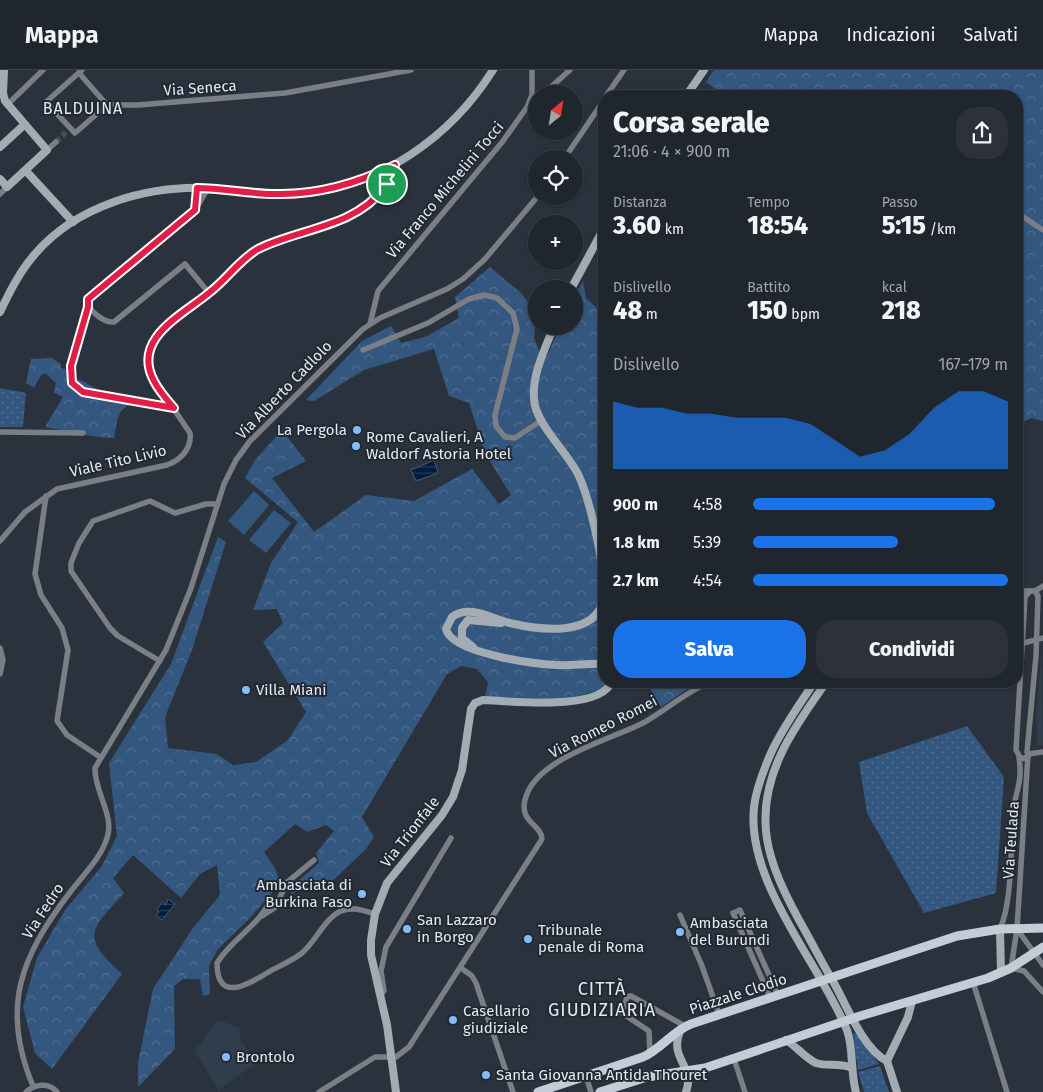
<!DOCTYPE html>
<html lang="it">
<head>
<meta charset="utf-8">
<style>
  body { margin:0; font-family:"Fira Sans",sans-serif; background:#2d323a; color:#f1f3f6; height:100vh; display:flex; flex-direction:column; font-size:19px; white-space:nowrap }
  * { box-sizing:border-box; margin:0 }
  p { font-size:16px; color:#a2a5aa }
  .icon { flex:none; width:28px; height:28px; fill:none; stroke:currentColor; stroke-width:2; stroke-linecap:round; stroke-linejoin:round }
  .map { position:relative; flex:1; overflow:hidden }
  .sheet { position:absolute; left:598px; top:20px; width:425px; height:598px; display:flex; flex-direction:column; background:#20262e; border-radius:20px; box-shadow:0 1px 4px #0004,0 0 0 1px #3d434a }
  .sheet>* { flex:none }
  .needle { width:32px; rotate:30deg }
  .controls { position:absolute; left:528px; top:15px; display:grid; gap:10px }
  .controls a { display:grid; place-items:center; width:55px; height:55px; border-radius:50%; background:#20262e; box-shadow:0 1px 4px #0004,0 0 0 1px #3d434a; font-size:25px }
  .pin { position:absolute; display:grid; place-items:center; width:42px; height:42px; color:#fff; margin:-21px; border:2px solid #fff; border-radius:50%; box-shadow:0 1px 5px #0007 }
  .round { display:grid; place-items:center; flex:none; width:52px; height:52px; border-radius:20px; background:#2d323a }
  .overview { display:flex; align-items:center; justify-content:space-between; height:85px; padding:0 15px }
  h1 { font-size:28px; font-weight:800; line-height:38px }
  .stats { display:grid; grid-template-columns:repeat(3,1fr); gap:8px; height:85px; padding:5px 15px }
  .stats div { display:grid; align-content:center }
  .stats b { font-size:25px; font-weight:800 }
  .stats small { font-size:14px; font-weight:400 }
  .stats p { font-size:14px }
  .chart { height:140px; padding:10px 15px }
  .chart p { display:flex; justify-content:space-between }
  .chart svg { width:100%; height:90px; margin-top:5px; fill:#1a73e8; opacity:.7 }
  .button { display:flex; gap:10px; margin-top:auto; padding:10px 15px }
  .button a { flex:1; height:58px; border-radius:20px; background:#1a73e8; color:#fff; font-size:20px; font-weight:800; line-height:58px; text-align:center }
  .button a+a { background:#2d323a; color:#f1f3f6 }
  ul { padding:0 15px; list-style:none; font-size:16px }
  li { display:grid; grid-template-columns:80px 60px 1fr; align-items:center; height:38px }
  li i { height:12px; border-radius:6px; background:#1a73e8 }
  header { display:flex; align-items:center; gap:30px; box-sizing:border-box; height:70px; padding:0 25px; background:#20262e; border-bottom:1px solid #3d434a }
  header strong { font-size:24px }
  nav { display:flex; gap:28px; margin-inline-start:auto; font-size:18px }
  .map>svg:first-child { display:block }
  .built { fill:#303d4c }
  .green { fill:url(#green-dots) }
  .forest { fill:url(#forest-crowns) }
  .pitch { fill:#34577f }
  .water { fill:url(#water-rules); stroke:#445a73 }
  .lines { fill:none; stroke-linecap:round; stroke-linejoin:round }
  .stream { stroke:#445a73; stroke-width:2 }
  .street-tunnel { stroke:#464e58; stroke-width:5.5; stroke-dasharray:5.5 3; stroke-linecap:butt }
  .street { stroke:#7b7f85; stroke-width:5.5 }
  .secondary { stroke:#a3abb3; stroke-width:8 }
  .primary { stroke:#c3ccd7; stroke-width:9 }
  .route-casing { stroke:#fff; stroke-width:10 }
  .route { stroke:#e11d48; stroke-width:6 }
  .poi-dot { fill:#85bbfb; stroke:#212933; stroke-width:2 }
  .labels { text-anchor:middle; stroke-width:4; stroke-linejoin:round; paint-order:stroke }
  .street-label { font-size:15px; fill:#e3e9f0; stroke:#212933 }
  .poi-label { font-size:15px; fill:#e3e9f0; stroke:#212933; text-anchor:start }
  .neighbourhood-label { font-size:16px; letter-spacing:1px; fill:#e3e9f0; stroke:#212933 }
  .quarter-label { font-size:18px; letter-spacing:1px; fill:#e3e9f0; stroke:#212933 }
</style>
</head>
<body>
<header>
<strong>Mappa</strong>
<nav><a>Mappa</a><a>Indicazioni</a><a>Salvati</a></nav>
</header>
<div class="map">
<svg width="1043" height="1022" viewBox="0 0 1043 1022">
  <defs>
    <pattern id="green-dots" width="8" height="8" patternUnits="userSpaceOnUse" patternTransform="scale(1.25)"><rect width="8" height="8" fill="#34577f"/><path d="M2 2h.1M6 6h.1" fill="none" stroke="#516f91" stroke-width="1.8" stroke-linecap="round"/></pattern>
    <pattern id="forest-crowns" width="20" height="18" patternUnits="userSpaceOnUse" patternTransform="scale(1.25)"><rect width="20" height="18" fill="#34577f"/><path d="M2 6a3 3 0 1 1 6 0M12 15a3 3 0 1 1 6 0" fill="none" stroke="#516f91"/></pattern>
    <pattern id="water-rules" width="6" height="5" patternUnits="userSpaceOnUse" patternTransform="scale(1.25)"><rect width="6" height="5" fill="#001c3d"/><path d="M0 2.5h6" fill="none" stroke="#253d59"/></pattern>
  </defs>
  <rect width="100%" height="100%" fill="#2a333d"/>
  <!-- built -->
  <g class="built">
    <path d="M1042 576 1043 675 1037 676 1036 648Z"/>
    <path d="M218 950 239 958 240 970 258 992 218 1020 195 981Z"/>
  </g>
  <!-- green -->
  <g class="green">
    <path d="M0 318 26 323 23 357H0Z"/>
    <path d="M967 656 1004 707 996 823 924 843 867 743 859 692Z"/>
    <path d="M856 963 879 994 858 1000 853 964Z"/>
    <path d="M880 996 889 1022H864L858 1002Z"/>
  </g>
  <!-- forest -->
  <g class="forest">
    <path d="M714 0H1043V351L1031 348 1016 356V26H726L706 12Z"/>
    <path d="M490 197 521 223 536 243 534 268 542 288 547 286 560 256H574V227L583 211 586 228 604 245V611H616L602 619 569 629 485 627 488 612 477 599 461 596 447 604 362 747 374 767 366 779 324 819 315 811 291 825 292 816 319 793 316 783 334 761 326 755 307 762 295 754 264 782 275 798 280 813 251 847 218 879 209 896 210 924 203 926 200 909H183L174 916 175 979 138 1017V993L153 919 193 858 220 825 217 795 200 804 181 828 133 785 113 808 124 823C90 861 80 866 122 904L52 999 35 983 23 937 37 888 65 840 102 796 117 766 109 693 171 594 218 467 226 472 192 580 165 647 168 678 217 684 233 695 256 692 288 670 306 642 263 572 283 553 277 539 253 540 271 493 298 452 245 408 255 390 282 360 306 391 272 408 314 462 366 425 414 431 472 399 499 434 511 425 485 383 469 333 449 326 434 279 364 300 314 331 306 330 362 271 391 256 401 273 425 267 459 248 455 227Z"/>
    <path d="M52 288 61 294V298L70 300 74 303 73 308C85 310 93 319 105 322L107 331 128 335 121 341 117 350 114 368C91 368 68 361 45 357L63 327 54 323 56 313 45 303 41 305 34 318 26 313 31 289Z"/>
    <path d="M646 611H699L661 637Z"/>
  </g>
  <!-- pitch -->
  <g class="pitch">
    <path d="M254 421 269 435 244 465 228 451Z"/>
    <path d="M274 440 291 453 266 483 249 470Z"/>
  </g>
  <!-- water -->
  <g class="water">
    <path d="M434 390 438 403 416 411 411 400Z"/>
    <path d="M168 829 175 834 162 850 156 846 159 842 157 840 162 832 166 835Z"/>
  </g>
  <g class="lines">
    <!-- stream -->
    <g class="stream">
      <path d="M538 332 548 330"/>
      <path d="M526 336 533 334"/>
      <path d="M502 585 509 574"/>
      <path d="M495 596 500 589"/>
    </g>
    <!-- street-tunnel -->
    <path class="street-tunnel" d="M56 72 66 62"/>
    <!-- street -->
    <g class="street">
      <path d="M82 0 46 32 75 63 107 35"/>
      <path d="M79 3 107 35"/>
      <path d="M543 24 570 0"/>
      <path d="M606 26 624 0"/>
      <path d="M7 35 43 0"/>
      <path d="M107 35H138L285 23 411 0"/>
      <path d="M47 80 56 72"/>
      <path d="M564 89 604 30"/>
      <path d="M604 93 602 103 604 114"/>
      <path d="M208 118 195 140 89 227 87 233C91 242 104 253 114 252L185 194 209 223"/>
      <path d="M0 124 7 117"/>
      <path d="M195 138 197 118"/>
      <path d="M1016 142 1043 160"/>
      <path d="M89 237 70 303 72 313 83 322 174 338"/>
      <path d="M370 254 378 221 503 71 527 37 532 25V0"/>
      <path d="M363 280 428 253 469 229 484 225 497 228 513 243 517 259 495 345 496 356 505 367 515 368 542 350"/>
      <path d="M0 362 83 363"/>
      <path d="M46 426 35 504 41 525 62 558 68 580 57 651 67 665 100 687"/>
      <path d="M0 471 25 442 57 419 167 395C181 390 192 378 190 363L152 307 148 285 154 268 220 214 256 180 344 147 372 130 384 118 395 95"/>
      <path d="M1016 521H1035L1043 516"/>
      <path d="M1016 575 1043 568"/>
      <path d="M0 578 3 590 0 604"/>
      <path d="M160 591 118 566 110 558 71 501V493L79 473 93 451 150 431 175 443 206 434H217"/>
      <path d="M1027 682 1036 586 1038 526 1035 521"/>
      <path d="M1028 684 1017 859 1011 898 1024 901 1043 922"/>
      <path d="M1028 684 1043 682"/>
      <path d="M1028 687 1021 689 1016 680 1025 527 1030 521"/>
      <path d="M271 828C261 855 231 869 217 893 217 936 252 912 272 900 282 895 293 890 302 883 316 871 325 848 341 841 353 836 364 841 375 844"/>
      <path d="M680 845 702 896 719 944"/>
      <path d="M262 846 276 837 286 813 314 790"/>
      <path d="M1000 859C1013 830 1010 777 1013 744 1015 720 1023 715 1019 687"/>
      <path d="M1017 859 1043 895"/>
      <path d="M461 898 472 906 476 913 513 1022"/>
      <path d="M973 912 1007 1022"/>
      <path d="M380 925 384 921 381 901 386 877 451 768"/>
      <path d="M770 927 733 843 740 840 778 925"/>
      <path d="M650 984 649 961 622 943 627 927 631 926 685 956"/>
      <path d="M734 989 745 1022"/>
      <path d="M586 1006 591 1022"/>
      <path d="M33 1016C0 937 21 886 71 821 83 805 101 788 107 768 115 746 94 721 95 698L166 580 191 518 224 414 236 390 250 371 363 259 380 248 447 219 463 209 485 189 538 126"/>
      <path d="M26 1022C35 1014 49 1012 57 1022"/>
      <path d="M319 1022 375 987H396L409 977 542 769C542 755 519 752 525 730 534 689 610 670 643 653 666 640 687 621 712 611"/>
    </g>
    <!-- secondary -->
    <g class="secondary">
      <path d="M686 26 704 0"/>
      <path d="M0 77 24 55"/>
      <path d="M26 101 73 152"/>
      <path d="M0 109 7 117 47 80 5 31 3 23 4 0"/>
      <path d="M571 219 604 158"/>
      <path d="M0 242C10 221 20 201 35 184 76 136 145 116 206 118 237 119 268 126 300 124 380 117 451 67 493 0"/>
      <path d="M554 256C545 279 532 304 534 329 535 353 567 382 578 404 590 429 601 483 604 511"/>
      <path d="M604 529C595 568 539 560 510 553 492 549 470 534 452 547L446 559C451 583 534 594 557 595 572 596 588 593 604 594"/>
      <path d="M473 577 462 568V558L468 550 501 553"/>
      <path d="M815 611C800 634 783 657 771 683 764 699 756 719 754 737 746 813 819 892 847 960 854 980 850 1001 856 1022"/>
      <path d="M827 611C811 634 794 657 782 682 751 747 767 791 799 850 811 871 822 893 834 913 847 936 863 979 887 991"/>
      <path d="M1000 859 1001 903"/>
      <path d="M681 959C667 989 696 995 686 1022"/>
      <path d="M786 970C797 977 805 988 816 993 828 997 839 992 852 998"/>
      <path d="M887 991 908 947 912 931"/>
      <path d="M887 991 897 1022"/>
      <path d="M396 1022 387 955 371 885V870L375 844 387 813 442 745 453 727 462 700 471 639 475 633 483 630C511 631 601 642 612 611"/>
    </g>
    <!-- primary -->
    <g class="primary">
      <path d="M538 1022 643 987C661 979 673 961 691 954L957 866 1000 859 1043 858"/>
      <path d="M600 1022 647 1007 705 998 860 946 988 908 1011 898 1043 877"/>
    </g>
  </g>
  <g class="lines">
    <defs>
      <path id="route" d="M395 95C391 103 389 112 383 119 355 157 297 159 258 179 240 189 227 209 210 222 183 245 131 268 154 311 159 321 167 330 174 338L83 322 72 313 71 296 88 237V229L195 140 197 118C225 118 253 125 281 124 320 124 360 112 395 95Z"/>
    </defs>
    <!-- route casing -->
    <use href="#route" class="route-casing"/>
    <!-- route -->
    <use href="#route" class="route"/>
  </g>
  <!-- markers -->
  <g class="poi-dot">
    <circle cx="357" cy="360" r="5"/>
    <circle cx="356" cy="376" r="5"/>
    <circle cx="246" cy="620" r="5"/>
    <circle cx="362" cy="824" r="5"/>
    <circle cx="407" cy="859" r="5"/>
    <circle cx="680" cy="862" r="5"/>
    <circle cx="528" cy="869" r="5"/>
    <circle cx="453" cy="950" r="5"/>
    <circle cx="226" cy="987" r="5"/>
    <circle cx="486" cy="1005" r="5"/>
  </g>
  <g class="labels">
    <!-- street labels -->
    <g class="street-label">
      <text transform="translate(200 18) rotate(-4)" y="5">Via Seneca</text>
      <text transform="translate(445 120) rotate(-50)" y="5">Via Franco Michelini Tocci</text>
      <text transform="translate(284 320) rotate(-46)" y="5">Via Alberto Cadlolo</text>
      <text transform="translate(118 391) rotate(-13)" y="5">Viale Tito Livio</text>
      <text transform="translate(603 657) rotate(-27)" y="5">Via Romeo Romei</text>
      <text transform="translate(410 762) rotate(-52)" y="5">Via Trionfale</text>
      <text transform="translate(1011 770) rotate(-86)" y="5">Via Teulada</text>
      <text transform="translate(43 841) rotate(-57)" y="5">Via Fedro</text>
      <text transform="translate(738 924) rotate(-18)" y="5">Piazzale Clodio</text>
    </g>
    <!-- poi labels -->
    <g class="poi-label">
      <text x="347" y="365" text-anchor="end">La Pergola</text>
      <text x="366" y="372">Rome Cavalieri, A<tspan x="366" dy="17">Waldorf Astoria Hotel</tspan></text>
      <text x="256" y="625">Villa Miani</text>
      <text x="352" y="820" text-anchor="end">Ambasciata di<tspan x="352" dy="17">Burkina Faso</tspan></text>
      <text x="417" y="855">San Lazzaro<tspan x="417" dy="17">in Borgo</tspan></text>
      <text x="690" y="858">Ambasciata<tspan x="690" dy="17">del Burundi</tspan></text>
      <text x="538" y="865">Tribunale<tspan x="538" dy="17">penale di Roma</tspan></text>
      <text x="463" y="946">Casellario<tspan x="463" dy="17">giudiziale</tspan></text>
      <text x="236" y="992">Brontolo</text>
      <text x="496" y="1010">Santa Giovanna Antida Thouret</text>
    </g>
    <!-- neighbourhood labels -->
    <g class="neighbourhood-label">
      <text x="83" y="44">BALDUINA</text>
    </g>
    <!-- quarter labels -->
    <g class="quarter-label">
      <text x="602" y="925">CITTÀ<tspan x="602" dy="21">GIUDIZIARIA</tspan></text>
    </g>
  </g>
</svg>
<div class="controls">
<a><svg class="needle" viewBox="-14 -14 28 28"><path d="M0-13l5 13h-10z" fill="#e53935"/><path d="M0 13l5-13h-10z" fill="#a2a5aa"/></svg></a>
<a><svg class="icon" aria-label="locate" viewBox="0 0 24 24"><circle cx="12" cy="12" r="6"/><path d="M12 2v4M12 18v4M2 12h4M18 12h4"/></svg></a>
<a>+</a>
<a>−</a>
</div>
<div class="pin" style="left:387px;top:114px;background:#1e9e55"><svg class="icon" aria-label="arrive" viewBox="0 0 24 24"><path d="M6 21V4h12l-3 4 3 4H6"/></svg></div>
<section class="sheet">
<div class="overview"><div><h1>Corsa serale</h1><p>21:06 · 4 × 900 m</p></div><a class="round"><svg class="icon" aria-label="share" viewBox="0 0 24 24"><path d="M12 15V3M7 8l5-5 5 5M5 13v7h14v-7"/></svg></a></div>
<div class="stats">
<div><p>Distanza</p><b>3.60<small> km</small></b></div>
<div><p>Tempo</p><b>18:54</b></div>
<div><p>Passo</p><b>5:15<small> /km</small></b></div>
</div>
<div class="stats">
<div><p>Dislivello</p><b>48<small> m</small></b></div>
<div><p>Battito</p><b>150<small> bpm</small></b></div>
<div><p>kcal</p><b>218</b></div>
</div>
<div class="chart"><p><span>Dislivello</span>167–179 m</p>
<svg viewBox="0 0 160 44" preserveAspectRatio="none"><path d="M0 44V11L10 14L20 14L30 17L40 17L50 19L60 19L70 19L80 22L90 30L100 38L110 35L120 27L130 14L140 6L150 6L160 11V44z"/></svg>
</div>
<ul>
<li><b>900 m</b>4:58<i style="width:95%"></i></li>
<li><b>1.8 km</b>5:39<i style="width:57%"></i></li>
<li><b>2.7 km</b>4:54<i style="width:100%"></i></li>
</ul>
<div class="button"><a>Salva</a><a>Condividi</a></div>
</section>
</div>
</body>
</html>
